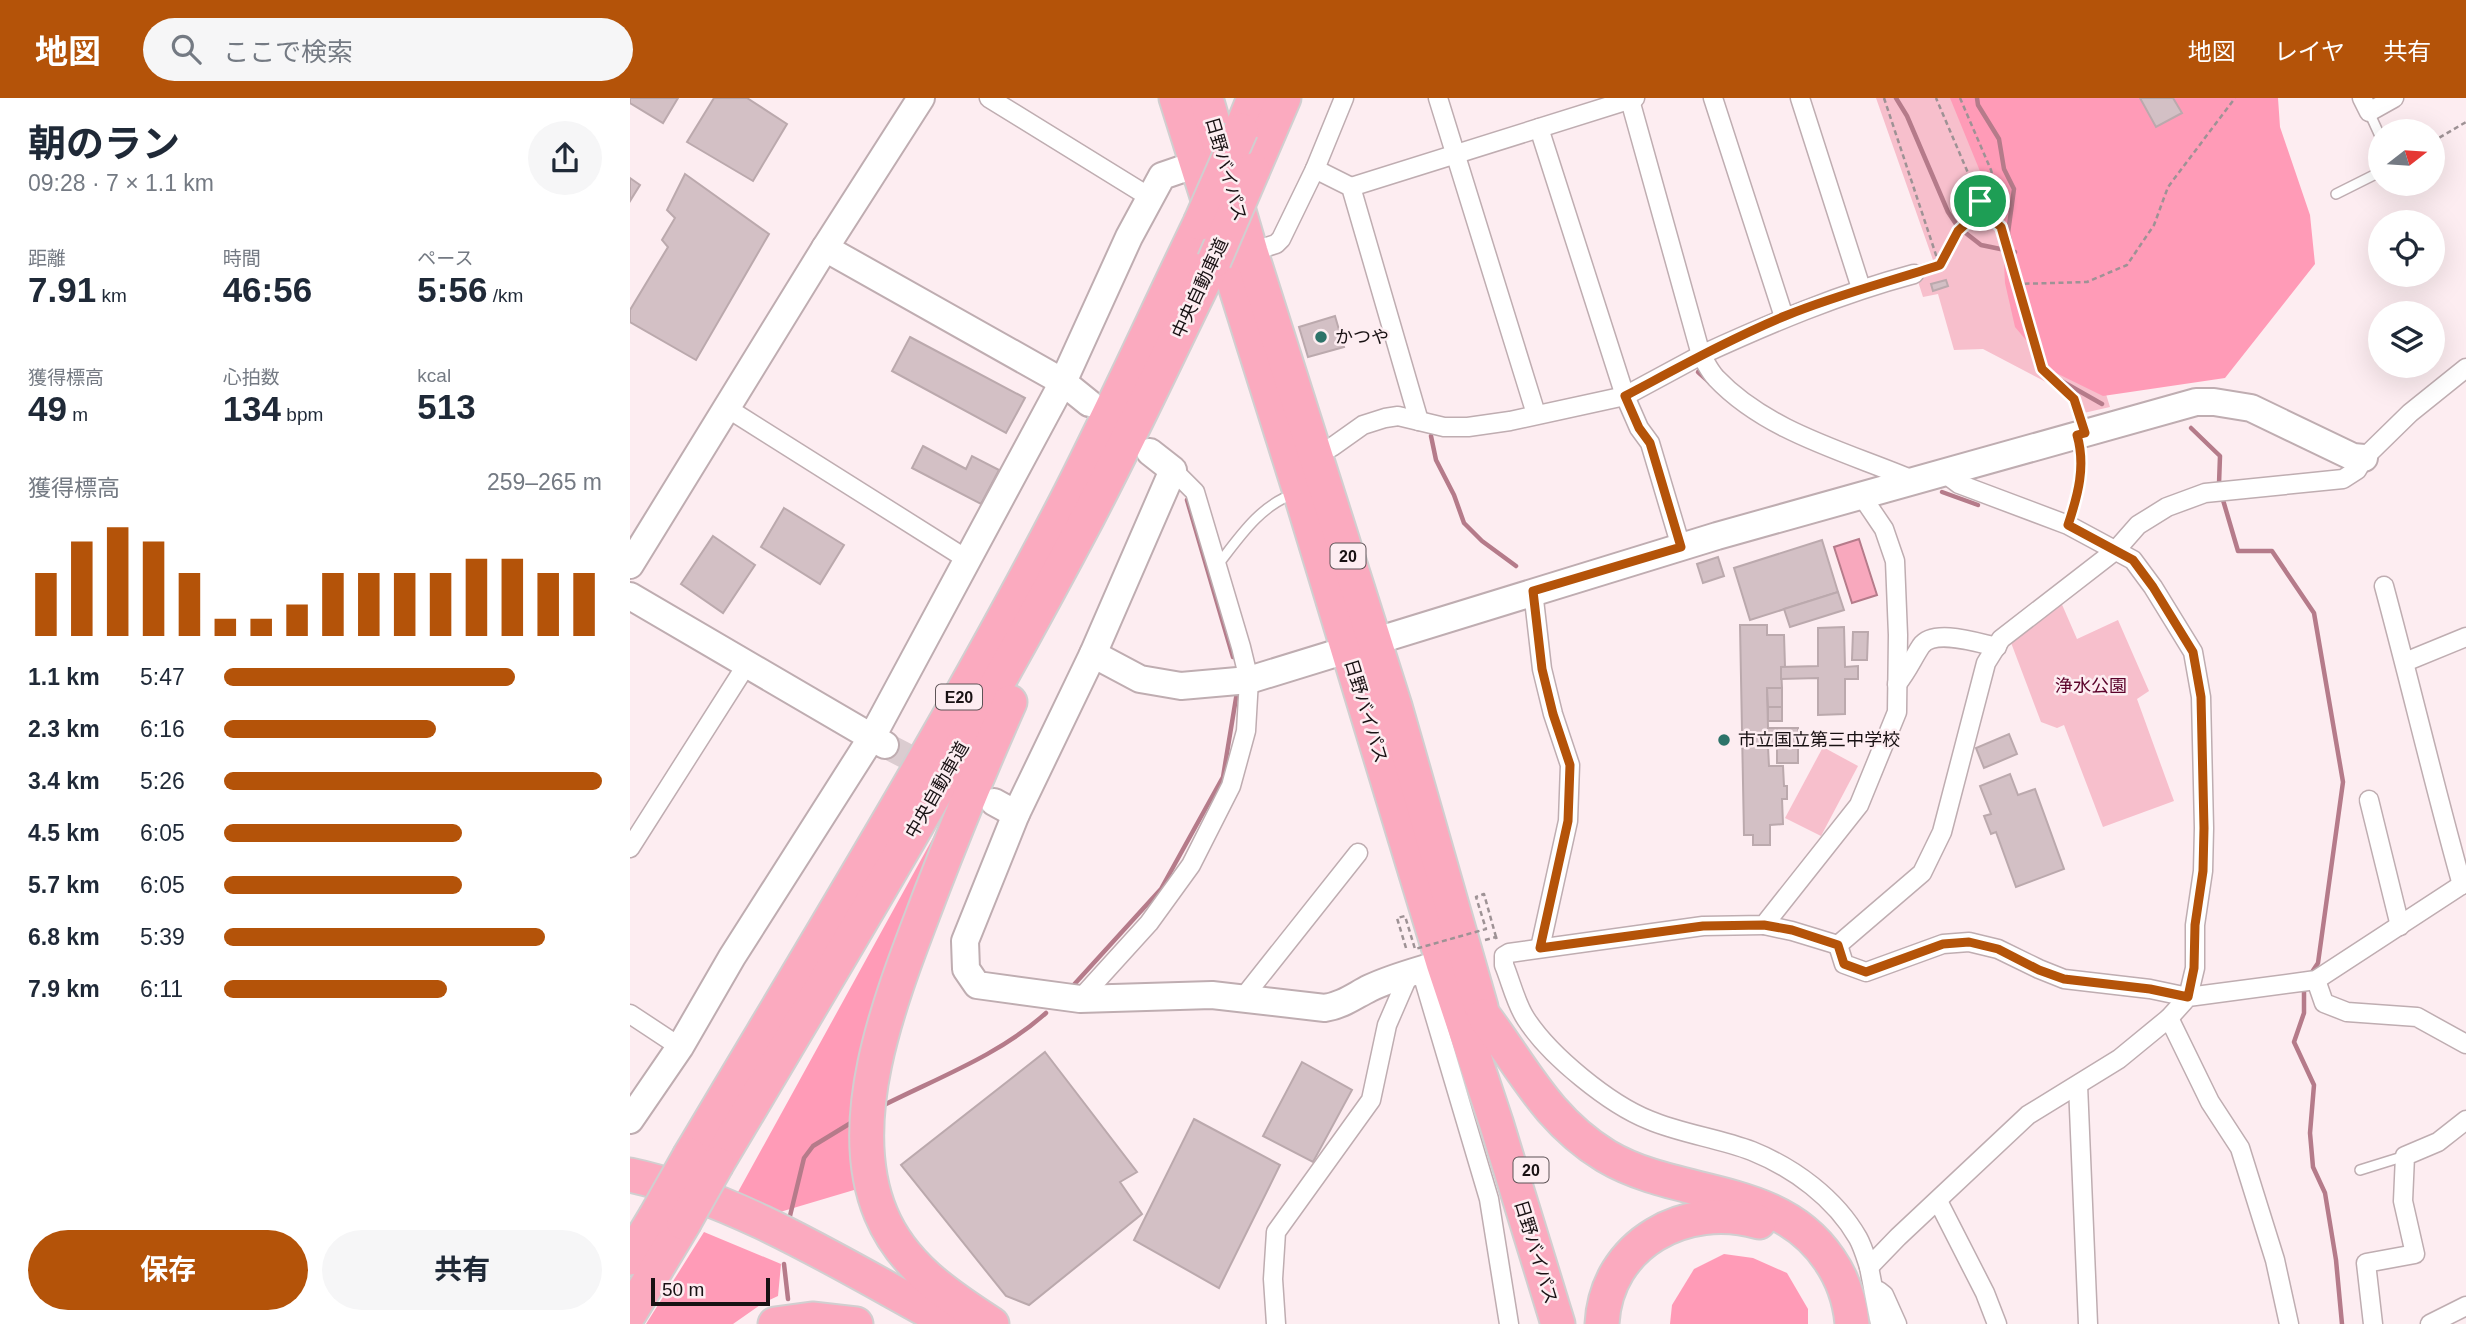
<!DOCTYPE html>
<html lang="ja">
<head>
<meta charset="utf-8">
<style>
  body { margin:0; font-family:Arial,"Noto Sans JP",sans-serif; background:#f6f6f7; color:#1f2937; height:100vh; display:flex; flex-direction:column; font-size:26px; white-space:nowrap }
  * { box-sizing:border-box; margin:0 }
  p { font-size:23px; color:#747a83 }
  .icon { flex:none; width:38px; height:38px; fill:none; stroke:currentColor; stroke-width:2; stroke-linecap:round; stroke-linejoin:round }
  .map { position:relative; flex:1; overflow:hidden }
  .side { display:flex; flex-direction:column; background:#fff; width:630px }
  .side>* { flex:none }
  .needle { width:46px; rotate:73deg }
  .controls { position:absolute; left:1738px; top:21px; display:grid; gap:14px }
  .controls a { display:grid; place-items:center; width:77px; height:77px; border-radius:50%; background:#fff; box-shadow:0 7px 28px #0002; font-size:35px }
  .scale { position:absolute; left:21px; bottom:18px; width:119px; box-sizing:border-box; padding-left:7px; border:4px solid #181113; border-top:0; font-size:19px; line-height:24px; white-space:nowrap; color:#181113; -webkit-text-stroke:5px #fdedf1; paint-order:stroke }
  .pin { position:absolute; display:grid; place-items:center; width:60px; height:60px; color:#fff; margin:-30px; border:4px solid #fff; border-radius:50%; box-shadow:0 2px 7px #0007 }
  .round { display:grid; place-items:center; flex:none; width:74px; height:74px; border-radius:37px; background:#f6f6f7 }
  .overview { display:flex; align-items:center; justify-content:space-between; height:119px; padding:0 28px }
  h1 { font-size:38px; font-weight:700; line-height:52px }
  .metrics { display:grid; grid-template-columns:repeat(3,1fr); gap:10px; height:119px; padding:7px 28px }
  .metrics div { display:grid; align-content:center }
  .metrics b { font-size:35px; font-weight:700 }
  .metrics small { font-size:19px; font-weight:400 }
  .metrics p { font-size:19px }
  .chart { height:196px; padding:14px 28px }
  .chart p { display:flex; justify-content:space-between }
  .chart svg { width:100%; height:126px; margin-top:7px; stroke:#b45309; stroke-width:6 }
  .button { display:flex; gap:14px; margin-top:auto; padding:14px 28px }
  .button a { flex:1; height:80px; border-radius:42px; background:#b45309; color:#fff; font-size:28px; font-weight:700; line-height:80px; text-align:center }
  .button a+a { background:#f6f6f7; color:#1f2937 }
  ul { padding:0 28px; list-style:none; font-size:23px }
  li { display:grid; grid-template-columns:112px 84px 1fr; align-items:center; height:52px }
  li i { height:18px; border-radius:9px; background:#b45309 }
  header { display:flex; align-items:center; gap:42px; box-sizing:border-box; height:98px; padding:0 35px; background:#b45309; color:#fff }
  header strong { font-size:33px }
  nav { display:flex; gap:38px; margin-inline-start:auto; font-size:24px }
  .search { width:490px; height:63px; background:#f6f6f7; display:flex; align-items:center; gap:18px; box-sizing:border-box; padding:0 24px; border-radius:38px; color:#747a83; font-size:26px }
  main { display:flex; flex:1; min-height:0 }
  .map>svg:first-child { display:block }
  .green { fill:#f7bfcc }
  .forest { fill:#ff9bb7 }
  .water { fill:#f8a8bd; stroke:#b57b8a; stroke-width:2 }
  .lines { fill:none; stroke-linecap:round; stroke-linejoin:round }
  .stream { stroke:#b57b8a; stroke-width:4.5 }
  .building { fill:#d3c0c5; stroke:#bba9ad; stroke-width:2 }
  .secondary-tunnel { stroke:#dbccd0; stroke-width:26; stroke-dasharray:26 13; stroke-linecap:butt }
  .lane-casing { stroke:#bfadb1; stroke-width:12 }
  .street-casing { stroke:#bfadb1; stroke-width:21 }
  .secondary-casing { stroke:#bfadb1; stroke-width:30 }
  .highway-casing { stroke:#d1cfd0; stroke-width:37 }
  .path { stroke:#9e9295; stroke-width:2.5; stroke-dasharray:5 3.5; stroke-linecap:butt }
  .lane { stroke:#fff; stroke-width:9 }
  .street { stroke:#fff; stroke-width:18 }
  .secondary { stroke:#fff; stroke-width:26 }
  .highway { stroke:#fbaabf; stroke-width:33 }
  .highway-bridge-casing { stroke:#d1cfd0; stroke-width:37; stroke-linecap:butt }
  .path-bridge { stroke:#9e9295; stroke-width:2.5; stroke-dasharray:5 3.5; stroke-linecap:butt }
  .highway-bridge { stroke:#fbaabf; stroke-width:33 }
  .route-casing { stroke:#fff; stroke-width:14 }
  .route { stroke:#b45309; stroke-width:9 }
  .poi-dot { fill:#2d7369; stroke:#fdedf1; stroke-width:2.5 }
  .labels { text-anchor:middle; stroke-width:5; stroke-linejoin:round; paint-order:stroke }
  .shield { fill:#fdedf1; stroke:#5d5356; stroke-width:2 }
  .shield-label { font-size:16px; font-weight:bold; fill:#181113 }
  .street-label { font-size:18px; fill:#181113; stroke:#fdedf1 }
  .poi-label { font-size:18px; fill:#181113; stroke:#fdedf1; text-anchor:start }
  .park-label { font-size:18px; fill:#5b022a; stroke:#fdedf1 }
</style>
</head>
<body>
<header>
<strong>地図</strong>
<div class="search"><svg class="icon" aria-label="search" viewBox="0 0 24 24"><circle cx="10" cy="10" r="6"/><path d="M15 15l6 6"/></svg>ここで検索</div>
<nav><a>地図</a><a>レイヤ</a><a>共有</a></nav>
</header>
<main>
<section class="side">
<div class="overview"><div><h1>朝のラン</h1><p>09:28 · 7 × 1.1 km</p></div><a class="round"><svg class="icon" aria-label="share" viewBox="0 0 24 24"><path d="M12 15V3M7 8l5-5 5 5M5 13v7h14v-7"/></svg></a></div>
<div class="metrics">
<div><p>距離</p><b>7.91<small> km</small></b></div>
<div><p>時間</p><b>46:56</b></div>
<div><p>ペース</p><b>5:56<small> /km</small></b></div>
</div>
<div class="metrics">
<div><p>獲得標高</p><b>49<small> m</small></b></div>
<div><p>心拍数</p><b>134<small> bpm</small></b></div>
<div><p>kcal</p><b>513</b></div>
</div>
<div class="chart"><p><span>獲得標高</span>259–265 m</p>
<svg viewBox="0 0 160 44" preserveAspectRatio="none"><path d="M5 44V22M15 44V11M25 44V6M35 44V11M45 44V22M55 44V38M65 44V38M75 44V33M85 44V22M95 44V22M105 44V22M115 44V22M125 44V17M135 44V17M145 44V22M155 44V22"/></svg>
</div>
<ul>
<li><b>1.1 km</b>5:47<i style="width:77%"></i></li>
<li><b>2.3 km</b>6:16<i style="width:56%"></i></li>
<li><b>3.4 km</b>5:26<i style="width:100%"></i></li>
<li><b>4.5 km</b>6:05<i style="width:63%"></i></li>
<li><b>5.7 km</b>6:05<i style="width:63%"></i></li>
<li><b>6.8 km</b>5:39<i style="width:85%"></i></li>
<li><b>7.9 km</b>6:11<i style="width:59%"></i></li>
</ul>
<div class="button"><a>保存</a><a>共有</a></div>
</section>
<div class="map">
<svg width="1836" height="1226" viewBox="0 0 1836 1226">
  <rect width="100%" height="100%" fill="#fdedf1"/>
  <!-- green -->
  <g class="green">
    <path d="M1246 0H1385L1480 309 1445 317 1437 295 1353 251 1324 252 1308 196 1293 199 1283 168 1303 162Z"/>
    <path d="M1430 502 1447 541 1488 522 1519 593 1507 601 1544 703 1473 729 1434 627 1427 630 1411 624 1380 542Z"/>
    <path d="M1193 649 1228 668 1191 738 1155 720Z"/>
  </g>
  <!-- forest -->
  <g class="forest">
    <path d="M1320 0H1648L1650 29 1680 117 1685 166 1595 280 1473 298 1422 273 1385 229 1375 185 1372 127Z"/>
    <path d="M325 700 229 1013 224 1092 150 1114 108 1094Z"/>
    <path d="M74 1134 151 1166 148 1198 133 1205 103 1226H16Z"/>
    <path d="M1094 1156 1123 1160 1157 1175 1178 1211V1226H1040L1042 1207 1064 1171Z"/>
  </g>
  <!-- water -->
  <path class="water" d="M1229 441 1247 497 1222 505 1204 449Z"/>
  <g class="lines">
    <!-- stream -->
    <g class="stream">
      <path d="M1266 0 1277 18 1318 114 1328 129 1351 147 1385 154"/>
      <path d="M1347 0 1348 7 1369 41 1374 71 1384 91 1378 135 1393 196 1414 267 1421 277 1472 306"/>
      <path d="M1068 274 1078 283"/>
      <path d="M1561 330 1590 358 1589 386"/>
      <path d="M801 338 806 362 824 397 834 425 852 443 886 468"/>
      <path d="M1312 394 1348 407"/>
      <path d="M557 402 603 559"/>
      <path d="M1593 402 1608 453H1642L1684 515 1713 684 1688 865 1680 877"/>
      <path d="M1674 887V915L1664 944 1684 987 1680 1035 1683 1069 1695 1095 1706 1162 1712 1226"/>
      <path d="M440 891 531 791 593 679 607 594"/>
      <path d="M250 1009C307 980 368 958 416 915"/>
      <path d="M159 1122 174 1060 183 1048 224 1023"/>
      <path d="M154 1166 158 1201"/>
    </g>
  </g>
  <!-- building -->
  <g class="building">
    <path d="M0 0H48L33 25 0 5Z"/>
    <path d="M84 0H117L157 26 123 83 57 44Z"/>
    <path d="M1510 0H1543L1552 15 1526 29Z"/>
    <path d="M55 76 139 136 66 262 0 224V212L38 149 32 142 45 120 37 112Z"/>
    <path d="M0 80 10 87 0 103Z"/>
    <path d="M1316 182 1318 188 1303 193 1301 186Z"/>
    <path d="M705 218 714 249 678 259 669 229Z"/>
    <path d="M280 239 395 300 376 335 262 273Z"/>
    <path d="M293 348 336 371 342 358 369 372 351 406 282 370Z"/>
    <path d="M154 410 214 447 190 486 131 449Z"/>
    <path d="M83 438 125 467 93 515 51 486Z"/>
    <path d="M1192 442 1208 494 1120 522 1104 470Z"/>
    <path d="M1088 459 1094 478 1073 485 1067 466Z"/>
    <path d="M1208 494 1214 512 1160 529 1154 511Z"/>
    <path d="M1110 527H1137V537H1154L1155 569H1151L1152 590H1137L1138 630H1147V649H1138L1139 668H1153L1154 688H1157V701H1152L1153 726 1140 727V747H1123V737H1114Z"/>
    <path d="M1214 529 1215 569 1228 568V581H1215V616L1188 617V580L1151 581V569L1188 568V530Z"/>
    <path d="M1223 534H1238L1237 562H1222Z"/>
    <path d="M1137 590H1152V609H1138Z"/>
    <rect x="1138" y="609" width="14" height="14"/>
    <rect x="1147" y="630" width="21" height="35"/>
    <path d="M1379 636 1387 656 1354 670 1346 650Z"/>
    <path d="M1380 676 1388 697 1405 691 1434 771 1386 789 1366 734 1361 736 1354 718 1361 716 1350 688Z"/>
    <path d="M415 954 507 1074 490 1084 512 1116 399 1207 376 1198 271 1067Z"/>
    <path d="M672 964 722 992 683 1064 633 1038Z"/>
    <path d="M564 1021 650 1067 589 1190 504 1142Z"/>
  </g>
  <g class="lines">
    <!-- secondary-tunnel -->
    <path class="secondary-tunnel" d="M255 647 307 674"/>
    <defs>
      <g id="lane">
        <path d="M1739 14 1750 38"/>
        <path d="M1706 96 1750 74"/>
        <path d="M1438 427C1447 398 1456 368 1447 339"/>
        <path d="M587 468C608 441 630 407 664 396"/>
        <path d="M1730 1072 1775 1058"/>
      </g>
      <g id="street">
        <path d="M359 0 521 100"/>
        <path d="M808 0 906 316"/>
        <path d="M1083 0 1154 219"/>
        <path d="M1170 0 1231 190"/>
        <path d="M1732 0 1739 14 1764 0"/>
        <path d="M1000 2 1071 257C1141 225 1209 196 1284 176"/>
        <path d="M909 30 995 298 1009 330 1020 345 1051 449"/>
        <path d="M685 71 721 89 789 323"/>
        <path d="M721 89 1005 0"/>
        <path d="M621 154 646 146 651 141 685 71 714 0"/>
        <path d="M97 310 338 462"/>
        <path d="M686 355 702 349 733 327 755 320 768 318 814 329H838L880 323 995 298 1071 257C1076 265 1080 274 1086 280 1137 334 1217 354 1283 382"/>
        <path d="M1231 397 1254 431 1265 463 1268 537 1267 614 1229 707 1134 827 1073 828 879 855 874 858V867C881 884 886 906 896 921 920 958 979 1006 1019 1022 1052 1036 1088 1040 1122 1053 1164 1070 1205 1100 1228 1140 1233 1149 1236 1160 1239 1169L1268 1139 1398 1017 1489 961 1539 920 1558 899 1686 882 1836 784"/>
        <path d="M1754 488C1781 588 1804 687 1832 787"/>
        <path d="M903 493 912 571 923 616 940 667 938 723 910 850"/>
        <path d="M1775 564 1836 539"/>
        <path d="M1267 586C1277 574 1283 560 1291 548 1304 530 1348 545 1367 549"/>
        <path d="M1739 702 1770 828"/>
        <path d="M0 750 117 566"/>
        <path d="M1134 827 1162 833 1208 847 1292 775 1312 734 1356 565 1371 541 1486 452 1508 427 1537 409 1575 395 1713 381 1727 372 1734 360 1780 315 1836 270"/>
        <path d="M1208 847 1214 866 1236 874 1313 846 1339 844 1368 851 1409 871 1434 881 1520 891 1558 899 1565 870V827L1573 773 1574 730 1571 599 1563 554 1523 489 1503 462 1438 427 1329 386 1313 374"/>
        <path d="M791 872 859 1101 879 1226"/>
        <path d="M1686 882 1694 905 1717 914 1787 919 1836 946"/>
        <path d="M450 901 519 825 561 767 601 688 616 633 619 582 611 549 565 394 543 372"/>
        <path d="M612 901 728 755"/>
        <path d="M0 916 50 949"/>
        <path d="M1539 920 1580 1004 1610 1050 1645 1162 1659 1226"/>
        <path d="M1448 987 1458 1226"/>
        <path d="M1308 1103 1355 1195 1367 1226"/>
        <path d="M1239 1169 1250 1226"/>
        <path d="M1249 1193 1254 1197 1267 1226"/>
        <path d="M646 1226 643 1181 646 1134 741 1002 757 927 780 874"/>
        <path d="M1743 1226 1736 1165 1785 1156 1773 1103 1775 1058 1808 1044 1836 1022"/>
        <path d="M1800 1226 1836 1208"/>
      </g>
      <g id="secondary">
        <path d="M195 150 433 284 459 305"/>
        <path d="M520 354 543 372 463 556 386 716 335 843 336 871 347 887 450 901 582 897 695 910C713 907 724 898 740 890 763 879 788 873 813 865"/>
        <path d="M0 467 195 150 291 0"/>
        <path d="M0 498 255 647"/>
        <path d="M463 556 510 581 551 588 619 582 1087 438 1566 304H1584L1621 310 1723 359 1734 360"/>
        <path d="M364 704 386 716"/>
        <path d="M0 1022 50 949 102 859 242 639 433 284 499 139 532 78 567 66"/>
      </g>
      <g id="highway">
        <path d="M546 0 670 394 813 865 866 1024 928 1226"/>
        <path d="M576 0 621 154 765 608 851 909"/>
        <path d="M611 32 624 0"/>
        <path d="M623 72 654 0"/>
        <path d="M854 918C893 970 917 1022 976 1058 1048 1101 1148 1085 1199 1161 1213 1181 1220 1202 1222 1226"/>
        <path d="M60 1057C187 843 318 631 433 409 481 316 524 220 570 125"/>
        <path d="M87 1066C214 853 342 639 458 419 502 335 542 248 584 163"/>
        <path d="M0 1077C109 1100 223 1173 322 1226"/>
        <path d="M0 1160 25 1119"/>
        <path d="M0 1215 54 1125"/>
        <path d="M145 1226 182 1221 226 1226"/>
        <path d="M362 1226C317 1197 272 1167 251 1116 210 1018 266 888 301 795 326 730 352 667 380 604"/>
        <path d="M972 1226C976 1145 1056 1103 1129 1124"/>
      </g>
    </defs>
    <!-- lane casing -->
    <use href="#lane" class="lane-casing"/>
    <!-- street casing -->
    <use href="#street" class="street-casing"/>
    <!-- secondary casing -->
    <use href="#secondary" class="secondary-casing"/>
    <!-- highway casing -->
    <use href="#highway" class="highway-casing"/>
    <!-- path -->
    <g class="path">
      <path d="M1254 0 1309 166"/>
      <path d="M1330 0 1361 72 1369 100 1371 129 1412 271 1444 301 1449 315"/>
      <path d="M1802 44 1836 24"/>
      <path d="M1350 103 1362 121 1370 128"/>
      <path d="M1300 170 1310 167 1328 133 1344 118 1350 103 1306 0"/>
      <path d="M1386 186 1457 184 1497 167 1524 127 1538 89 1605 0"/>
      <path d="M855 842 866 839 867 842"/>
    </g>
    <!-- lane -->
    <use href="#lane" class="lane"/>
    <!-- street -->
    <use href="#street" class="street"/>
    <!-- secondary -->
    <use href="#secondary" class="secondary"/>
    <!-- highway -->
    <use href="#highway" class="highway"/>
    <defs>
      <g id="highway-bridge">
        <path d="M570 125 611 32"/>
        <path d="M584 163 623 72"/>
        <path d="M25 1119 60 1057"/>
        <path d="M54 1125 87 1066"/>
      </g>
    </defs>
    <!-- highway-bridge casing -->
    <use href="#highway-bridge" class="highway-bridge-casing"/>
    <!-- path-bridge -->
    <path class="path-bridge" d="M776 850 767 820 775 818 785 851 856 831 846 799 854 796 866 839"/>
    <!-- highway-bridge -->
    <use href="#highway-bridge" class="highway-bridge"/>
  </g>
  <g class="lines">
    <defs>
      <path id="route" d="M1350 103 1362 121 1371 129 1412 271 1444 301 1455 335 1447 337C1456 368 1448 397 1438 427L1503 462 1523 489 1563 554 1571 599 1574 730 1573 773 1565 827 1564 870 1558 899 1520 891 1434 881 1409 872 1368 851 1339 844 1313 846 1236 874 1214 866 1208 847 1162 832 1134 827 1073 828 910 850 938 723 940 667 923 616 912 571 903 493 1051 449 1020 345 1009 330 995 298C1048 270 1100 241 1155 218 1206 197 1258 184 1310 167L1328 133 1344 118Z"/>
    </defs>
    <!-- route casing -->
    <use href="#route" class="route-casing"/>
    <!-- route -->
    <use href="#route" class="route"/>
  </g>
  <!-- markers -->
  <g class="poi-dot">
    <circle cx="691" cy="239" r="7"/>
    <circle cx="1094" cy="642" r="7"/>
  </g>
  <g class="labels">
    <!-- shield labels -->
    <g class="shield">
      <rect x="700.5" y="445.5" width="35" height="25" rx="5"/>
      <rect x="306" y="586.5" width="46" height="25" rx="5"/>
      <rect x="883.5" y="1059.5" width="35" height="25" rx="5"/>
    </g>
    <g class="shield-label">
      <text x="718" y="464">20</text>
      <text x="329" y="605">E20</text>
      <text x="901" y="1078">20</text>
    </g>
    <!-- street labels -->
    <g class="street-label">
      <text transform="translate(596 71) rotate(74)" y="6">日野バイパス</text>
      <text transform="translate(570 190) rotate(-65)" y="6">中央自動車道</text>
      <text transform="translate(736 613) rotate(73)" y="6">日野バイパス</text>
      <text transform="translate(307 692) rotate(-60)" y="6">中央自動車道</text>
      <text transform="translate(906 1154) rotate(73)" y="6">日野バイパス</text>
    </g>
    <!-- poi labels -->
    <g class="poi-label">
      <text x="705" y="245">かつや</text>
      <text x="1108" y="648">市立国立第三中学校</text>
    </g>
    <!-- park labels -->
    <g class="park-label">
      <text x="1461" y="594">浄水公園</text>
    </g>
  </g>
</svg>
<div class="controls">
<a><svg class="needle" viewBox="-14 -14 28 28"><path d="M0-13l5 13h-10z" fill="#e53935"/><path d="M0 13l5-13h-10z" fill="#747a83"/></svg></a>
<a><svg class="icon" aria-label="locate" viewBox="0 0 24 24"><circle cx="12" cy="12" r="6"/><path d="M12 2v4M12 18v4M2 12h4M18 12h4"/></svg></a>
<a><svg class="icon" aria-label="layers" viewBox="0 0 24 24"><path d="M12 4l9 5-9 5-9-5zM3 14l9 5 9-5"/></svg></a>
</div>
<div class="scale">50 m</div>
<div class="pin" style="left:1350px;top:103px;background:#1e9e55"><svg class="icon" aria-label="arrive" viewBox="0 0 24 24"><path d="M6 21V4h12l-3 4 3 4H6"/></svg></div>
</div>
</main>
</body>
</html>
